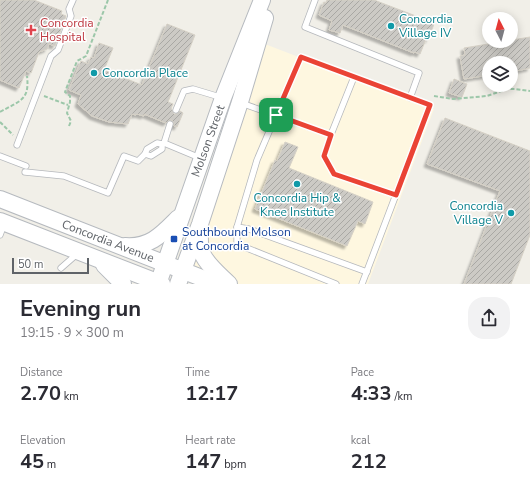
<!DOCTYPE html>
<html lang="en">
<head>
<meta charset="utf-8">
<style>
  body { margin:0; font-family:"Nunito Sans",sans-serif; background:#f2f2f3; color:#2b2b33; height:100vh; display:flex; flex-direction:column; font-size:15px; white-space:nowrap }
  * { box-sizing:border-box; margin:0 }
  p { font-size:13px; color:#7c7c81 }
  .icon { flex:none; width:22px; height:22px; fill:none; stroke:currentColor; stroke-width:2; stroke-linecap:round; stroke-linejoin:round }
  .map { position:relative; height:284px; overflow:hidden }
  .details { display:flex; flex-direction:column; background:#fff; flex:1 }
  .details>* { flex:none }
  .needle { width:26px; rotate:354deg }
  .buttons { position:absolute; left:482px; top:12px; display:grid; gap:8px }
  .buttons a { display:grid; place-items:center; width:36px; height:36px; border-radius:50%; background:#fff; box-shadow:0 2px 10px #0003; font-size:20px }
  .scale { position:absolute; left:12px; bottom:10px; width:77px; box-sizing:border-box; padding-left:4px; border:2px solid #5f6368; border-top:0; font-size:11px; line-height:14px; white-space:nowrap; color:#5f6368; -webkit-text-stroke:3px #fff; paint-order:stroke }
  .pin { position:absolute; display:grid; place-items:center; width:34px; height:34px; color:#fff; margin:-17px; border-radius:8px; box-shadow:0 2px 6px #0006 }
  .round { display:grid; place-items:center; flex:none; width:42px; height:42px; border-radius:16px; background:#f2f2f3 }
  .headline { display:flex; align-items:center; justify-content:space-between; height:68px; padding:0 20px }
  h1 { font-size:22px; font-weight:700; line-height:30px }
  .metrics { display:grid; grid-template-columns:repeat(3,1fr); gap:6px; height:68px; padding:4px 20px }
  .metrics div { display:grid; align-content:center }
  .metrics b { font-size:20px; font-weight:700 }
  .metrics small { font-size:11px; font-weight:400 }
  .metrics p { font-size:11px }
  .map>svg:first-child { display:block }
  .commercial { fill:#fef7e0 }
  .building { fill:url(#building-hatch); stroke:#d6d1c6; filter:url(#shadow) }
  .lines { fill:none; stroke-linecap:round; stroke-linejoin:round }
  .lane-casing { stroke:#b5b8bc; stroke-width:7 }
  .secondary-casing { stroke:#b6babf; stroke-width:18 }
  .path { stroke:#9cc7a9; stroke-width:2; stroke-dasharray:4 2; stroke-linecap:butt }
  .lane { stroke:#fff; stroke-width:5.5 }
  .secondary { stroke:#fff; stroke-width:16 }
  .route-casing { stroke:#fff; stroke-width:8 }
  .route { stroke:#ea4335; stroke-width:5 }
  .culture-dot { fill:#0f9aa8; stroke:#fff; stroke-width:1.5 }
  .health-dot { fill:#e0444e; stroke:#fff; stroke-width:1.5 }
  .transit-dot { fill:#1a4fb4; stroke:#fff; stroke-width:1.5 }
  .labels { text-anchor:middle; stroke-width:3; stroke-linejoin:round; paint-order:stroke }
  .culture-label { font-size:12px; fill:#0d838f; stroke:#fff; text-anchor:start }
  .health-label { font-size:12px; fill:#be3a42; stroke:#fff; text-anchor:start }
  .street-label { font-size:12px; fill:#5f6368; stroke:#fff }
  .transit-label { font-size:12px; fill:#164399; stroke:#fff; text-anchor:start }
</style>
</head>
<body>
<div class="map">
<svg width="530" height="284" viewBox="0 0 530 284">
  <defs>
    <pattern id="building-hatch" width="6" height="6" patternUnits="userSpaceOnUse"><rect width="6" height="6" fill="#cccac5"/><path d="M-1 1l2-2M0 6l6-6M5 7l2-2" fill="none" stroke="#a9a8a4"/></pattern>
    <filter id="shadow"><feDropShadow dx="-3" dy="3" stdDeviation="1" flood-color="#0004"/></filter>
  </defs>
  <rect width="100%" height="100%" fill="#f1efe8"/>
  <!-- commercial -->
  <path class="commercial" d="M257 41 434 109 368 284H224L176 263Z"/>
  <!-- building -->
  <g class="building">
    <path d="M0 0H34L62 11 61 14 66 16 55 46 49 44 47 49 39 52 31 73 26 71 19 88 0 80Z"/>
    <path d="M327 0H374L429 21 428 22 434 24 428 40 426 39 420 54 415 52 414 53 343 25 340 33 329 30 332 21 319 15 324 2 326 3Z"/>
    <path d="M167 24 195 35 168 102 173 104 171 108 174 114H177L180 111 183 113 177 127 174 126V123L172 120H169L166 123 144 114V116L137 114 136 115 132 114 128 124 109 122 92 116 78 104 81 95 69 90 81 61 88 64 91 57 94 58 99 43 113 48 104 70 142 85Z"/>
    <path d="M530 37V68L511 72V63H489V75L464 79 460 56 465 55 464 48Z"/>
    <path d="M454 79 467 84 462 97 449 93Z"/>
    <path d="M445 118 530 151V235L511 284H464L500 191 427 164Z"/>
    <path d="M285 142 298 147 289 168 373 202 365 224 358 221 347 246 255 209 275 160 277 161Z"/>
  </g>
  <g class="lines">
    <defs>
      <g id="lane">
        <path d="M315 0 305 27 419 73 410 98"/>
        <path d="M354 77 332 132 324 156 334 174 396 195"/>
        <path d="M241 103 331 135"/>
        <path d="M176 110 184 91 193 89 223 98"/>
        <path d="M157 143 162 144V149L151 156 145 154 147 149Z"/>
        <path d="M164 143 170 124"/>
        <path d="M162 144 164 143 200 158"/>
        <path d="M17 145 51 56 58 50 71 16 69 9 73 0"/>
        <path d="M0 156 26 166"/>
        <path d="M25 172 64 176 108 193 124 156 138 161 145 154"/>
        <path d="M237 227 249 229 367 272"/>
        <path d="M0 235 4 224"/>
        <path d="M61 268 77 254"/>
        <path d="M336 284 237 244V227L257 160 301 57 430 105 362 284"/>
      </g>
      <g id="secondary">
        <path d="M0 199 217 284"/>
        <path d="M0 221 162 284"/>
        <path d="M200 230C200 238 199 246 202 253 207 265 220 275 229 284"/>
        <path d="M125 246C150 248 162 234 178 218"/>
        <path d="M104 265 123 284"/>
        <path d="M158 284 223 98 262 0"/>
        <path d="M178 284 200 224 240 102 265 18"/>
      </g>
    </defs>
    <!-- lane casing -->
    <use href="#lane" class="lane-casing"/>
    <!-- secondary casing -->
    <use href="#secondary" class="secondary-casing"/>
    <!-- path -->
    <g class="path">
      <path d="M44 96 68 105"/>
      <path d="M434 96 453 99 487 96 507 89H515L530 91"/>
      <path d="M0 112C19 101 30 101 27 76"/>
      <path d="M0 122 13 135"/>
      <path d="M69 126 71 121 67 113 70 102V96L65 92 77 61 86 56 108 0"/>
    </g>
    <!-- lane -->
    <use href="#lane" class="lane"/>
    <!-- secondary -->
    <use href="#secondary" class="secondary"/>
  </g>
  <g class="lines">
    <defs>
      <path id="route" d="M301 57 430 105 396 195 334 174 324 156 331 135 276 115Z"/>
    </defs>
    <!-- route casing -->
    <use href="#route" class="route-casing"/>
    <!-- route -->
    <use href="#route" class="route"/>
  </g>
  <!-- markers -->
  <g class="culture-dot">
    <circle cx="391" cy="26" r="4"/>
    <circle cx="94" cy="73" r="4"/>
    <circle cx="297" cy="184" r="4"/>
    <circle cx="511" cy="213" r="4"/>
  </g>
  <path class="health-dot" d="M29 24h4v4h4v4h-4v4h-4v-4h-4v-4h4z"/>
  <rect class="transit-dot" x="170" y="235" width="8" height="8" rx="2"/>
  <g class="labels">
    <!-- culture labels -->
    <g class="culture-label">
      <text x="399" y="23">Concordia<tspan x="399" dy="14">Village IV</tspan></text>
      <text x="102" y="77">Concordia Place</text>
      <text x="297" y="202" text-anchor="middle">Concordia Hip &amp;<tspan x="297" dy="14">Knee Institute</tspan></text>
      <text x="503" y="210" text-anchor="end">Concordia<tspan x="503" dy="14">Village V</tspan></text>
    </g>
    <!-- health labels -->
    <g class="health-label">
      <text x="40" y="27">Concordia<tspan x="40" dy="14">Hospital</tspan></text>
    </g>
    <!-- street labels -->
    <g class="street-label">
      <text transform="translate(208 141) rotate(-70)" y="4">Molson Street</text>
      <text transform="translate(108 241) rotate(21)" y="4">Concordia Avenue</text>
    </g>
    <!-- transit labels -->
    <g class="transit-label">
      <text x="182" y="236">Southbound Molson<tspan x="182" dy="14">at Concordia</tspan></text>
    </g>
  </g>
</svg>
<div class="buttons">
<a><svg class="needle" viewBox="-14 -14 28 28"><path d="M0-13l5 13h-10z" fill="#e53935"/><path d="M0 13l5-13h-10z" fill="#7c7c81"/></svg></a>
<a><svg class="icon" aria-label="layers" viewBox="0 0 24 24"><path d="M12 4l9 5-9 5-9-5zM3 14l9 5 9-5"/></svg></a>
</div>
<div class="scale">50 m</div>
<div class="pin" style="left:276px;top:115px;background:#1e9e55"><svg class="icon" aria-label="arrive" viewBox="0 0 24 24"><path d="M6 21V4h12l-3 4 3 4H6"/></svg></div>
</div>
<section class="details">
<div class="headline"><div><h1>Evening run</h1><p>19:15 · 9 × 300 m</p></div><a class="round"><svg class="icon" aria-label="share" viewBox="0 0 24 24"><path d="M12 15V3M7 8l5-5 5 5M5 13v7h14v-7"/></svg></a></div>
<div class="metrics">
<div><p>Distance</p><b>2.70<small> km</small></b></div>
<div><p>Time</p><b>12:17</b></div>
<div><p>Pace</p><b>4:33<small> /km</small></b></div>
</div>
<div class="metrics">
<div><p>Elevation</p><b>45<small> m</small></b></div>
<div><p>Heart rate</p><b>147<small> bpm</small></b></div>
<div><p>kcal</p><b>212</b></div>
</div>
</section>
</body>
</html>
